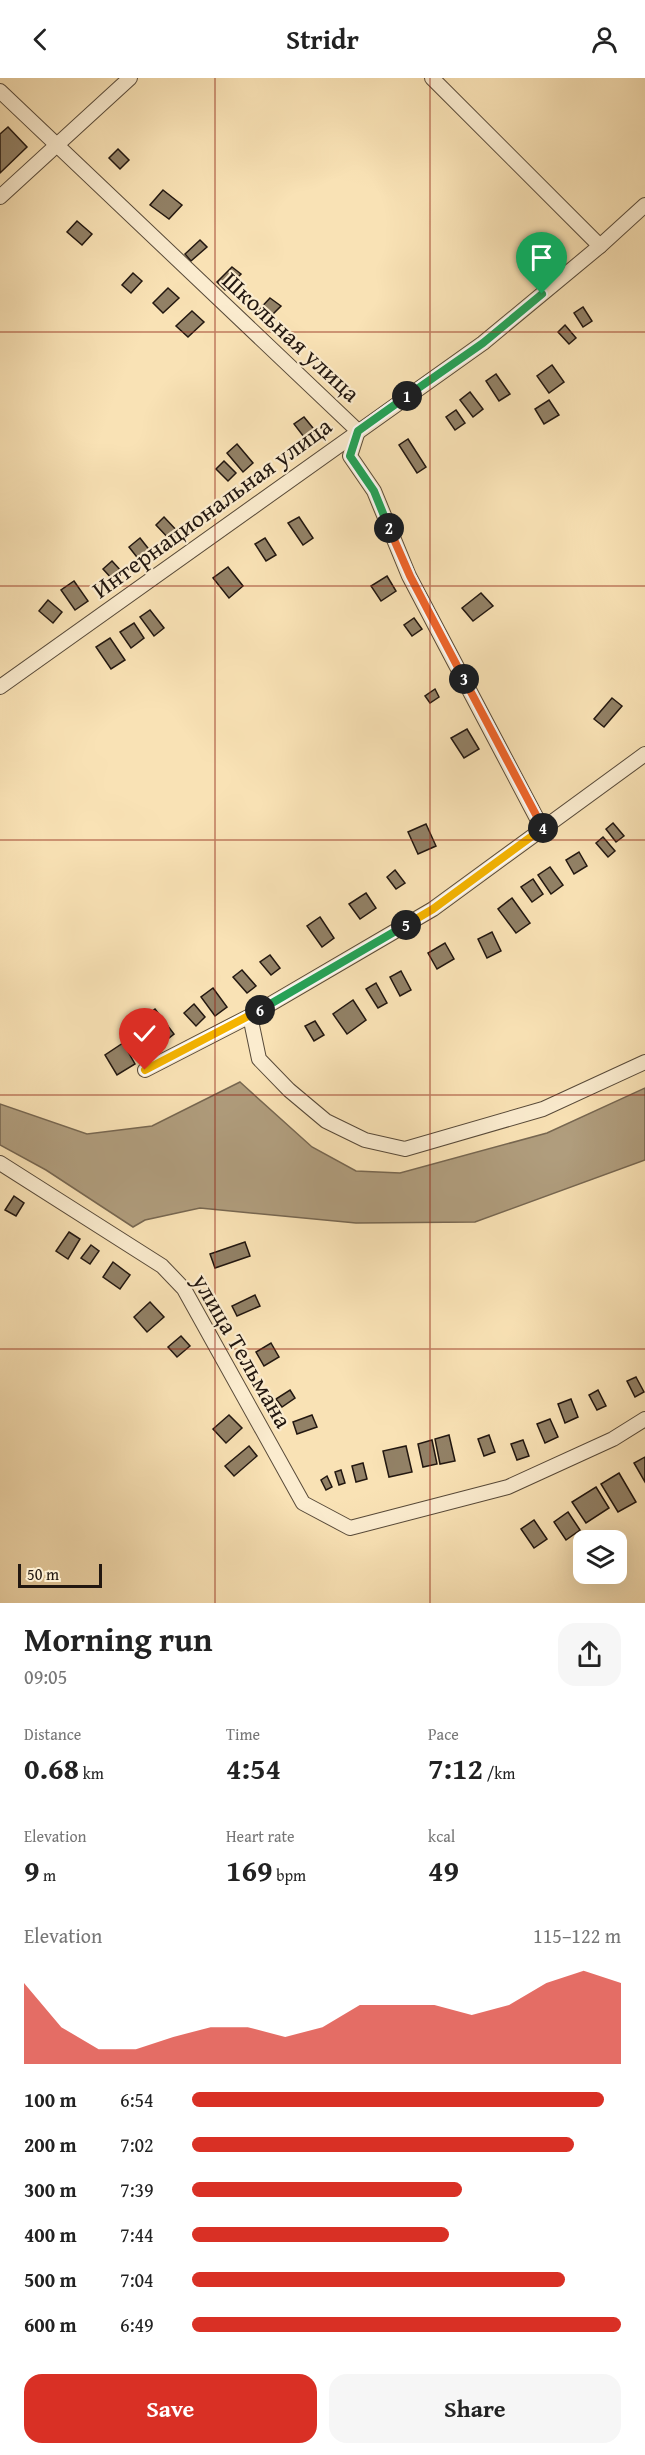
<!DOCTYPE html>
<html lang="en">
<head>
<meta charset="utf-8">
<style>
  body { margin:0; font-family:"Gentium Book Plus",serif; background:#f6f6f6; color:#222; height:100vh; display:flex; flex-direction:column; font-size:22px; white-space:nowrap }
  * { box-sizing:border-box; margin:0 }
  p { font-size:20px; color:#767676 }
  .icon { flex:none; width:33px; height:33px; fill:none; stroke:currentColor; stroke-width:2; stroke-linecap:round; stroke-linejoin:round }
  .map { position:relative; height:1525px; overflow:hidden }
  .side { display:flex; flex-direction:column; background:#fff; flex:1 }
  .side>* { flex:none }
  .controls { position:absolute; left:573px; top:1452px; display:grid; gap:12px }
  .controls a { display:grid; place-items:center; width:54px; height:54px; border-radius:12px; background:#fff; box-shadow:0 6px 24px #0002; font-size:30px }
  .scale { position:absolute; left:18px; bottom:15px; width:84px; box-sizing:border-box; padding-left:6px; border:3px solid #221710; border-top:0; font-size:16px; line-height:21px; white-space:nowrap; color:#221710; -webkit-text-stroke:4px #fbeccf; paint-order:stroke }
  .pin { position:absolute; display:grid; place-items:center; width:51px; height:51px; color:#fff; margin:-62px -26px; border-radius:50% 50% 50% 0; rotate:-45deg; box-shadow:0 0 6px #0007 }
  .pin .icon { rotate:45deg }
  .km { position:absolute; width:30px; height:30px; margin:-15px; border-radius:50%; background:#222; color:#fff; font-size:16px; line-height:30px; text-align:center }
  .round { display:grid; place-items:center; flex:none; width:63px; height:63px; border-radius:18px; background:#f6f6f6 }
  .head { display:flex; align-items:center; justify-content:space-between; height:102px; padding:0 24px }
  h1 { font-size:33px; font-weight:700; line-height:45px }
  .figures { display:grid; grid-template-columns:repeat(3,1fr); gap:9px; height:102px; padding:6px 24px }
  .figures div { display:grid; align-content:center }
  .figures b { font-size:30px; font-weight:700 }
  .figures small { font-size:16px; font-weight:400 }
  .figures p { font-size:16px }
  .chart { height:168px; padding:12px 24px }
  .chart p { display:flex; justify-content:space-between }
  .chart svg { width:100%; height:108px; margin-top:6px; fill:#d93025; opacity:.7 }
  .action { display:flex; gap:12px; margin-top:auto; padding:12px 24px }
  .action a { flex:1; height:69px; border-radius:18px; background:#d93025; color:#fff; font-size:24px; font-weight:700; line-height:69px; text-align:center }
  .action a+a { background:#f6f6f6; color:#222 }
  ul { padding:0 24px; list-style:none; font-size:20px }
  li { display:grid; grid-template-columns:96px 72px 1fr; align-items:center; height:45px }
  li i { height:15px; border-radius:8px; background:#d93025 }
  header { display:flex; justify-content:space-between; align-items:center; height:78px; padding:0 24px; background:#fff; font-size:27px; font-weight:700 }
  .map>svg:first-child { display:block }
  .water { fill:#b09d7d; stroke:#776751; stroke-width:1.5 }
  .building { fill:#928166; stroke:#221710; stroke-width:1.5 }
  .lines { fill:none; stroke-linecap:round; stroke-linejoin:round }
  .minor-casing { stroke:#584a39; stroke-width:16 }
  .minor { stroke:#fbeccf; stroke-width:14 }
  .split-1-casing { stroke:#fff; stroke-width:12 }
  .split-2-casing { stroke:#fff; stroke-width:12 }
  .split-3-casing { stroke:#fff; stroke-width:12 }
  .split-4-casing { stroke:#fff; stroke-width:12 }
  .split-5-casing { stroke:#fff; stroke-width:12 }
  .split-6-casing { stroke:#fff; stroke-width:12 }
  .split-7-casing { stroke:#fff; stroke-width:12 }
  .split-1 { stroke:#22a559; stroke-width:8 }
  .split-2 { stroke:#22a559; stroke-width:8 }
  .split-3 { stroke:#f0652b; stroke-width:8 }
  .split-4 { stroke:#f0652b; stroke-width:8 }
  .split-5 { stroke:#f5b400; stroke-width:8 }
  .split-6 { stroke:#22a559; stroke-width:8 }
  .split-7 { stroke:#f5b400; stroke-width:8 }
  .grid { fill:none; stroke:#8f2418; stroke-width:1.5; stroke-opacity:0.55 }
  .labels { text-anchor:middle; stroke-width:4.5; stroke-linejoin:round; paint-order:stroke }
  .street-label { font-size:24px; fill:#221710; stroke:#fbeccf }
</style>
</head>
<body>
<header><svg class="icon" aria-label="back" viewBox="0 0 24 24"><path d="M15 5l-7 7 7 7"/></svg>Stridr<svg class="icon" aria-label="person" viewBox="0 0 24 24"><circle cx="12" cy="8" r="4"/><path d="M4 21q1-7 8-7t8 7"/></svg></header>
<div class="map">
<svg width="645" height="1525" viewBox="0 0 645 1525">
  <rect width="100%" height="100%" fill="#f9e2b5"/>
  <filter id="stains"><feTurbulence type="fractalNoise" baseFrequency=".00333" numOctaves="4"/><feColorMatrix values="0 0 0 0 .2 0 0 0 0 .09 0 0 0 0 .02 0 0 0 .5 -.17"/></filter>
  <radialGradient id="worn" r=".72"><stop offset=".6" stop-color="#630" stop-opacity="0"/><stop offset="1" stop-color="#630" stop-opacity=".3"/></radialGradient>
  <!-- water -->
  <path class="water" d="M240 1004 312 1069 356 1093 400 1095 547 1055 645 1010V1082L475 1144 356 1145 200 1130 145 1142 133 1149 46 1092 0 1067V1026L87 1056 152 1048Z"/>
  <!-- building -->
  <g class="building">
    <path d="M8 49 27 69 0 95V56Z"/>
    <path d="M118 71 129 82 120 91 109 80Z"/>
    <path d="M163 112 182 127 169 141 150 127Z"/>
    <path d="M77 143 92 156 82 167 67 154Z"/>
    <path d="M200 162 207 169 191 183 185 176Z"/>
    <path d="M232 189 241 196 225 212 217 204Z"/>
    <path d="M133 195 142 203 131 215 122 207Z"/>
    <path d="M168 210 179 220 163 235 153 225Z"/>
    <path d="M270 220 281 228 265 244 255 236Z"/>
    <path d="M583 229 592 243 583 249 574 235Z"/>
    <path d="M192 233 204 244 188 259 176 248Z"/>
    <path d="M565 247 576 260 569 266 558 254Z"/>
    <path d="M552 287 564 304 549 315 537 298Z"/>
    <path d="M496 296 510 316 499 323 486 303Z"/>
    <path d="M470 314 483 331 473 339 460 322Z"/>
    <path d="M549 322 559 337 544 346 535 331Z"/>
    <path d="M456 332 465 345 455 352 446 339Z"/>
    <path d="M304 339 317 355 307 363 294 346Z"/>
    <path d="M408 361 426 389 417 395 399 367Z"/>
    <path d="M237 366 253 385 243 394 227 375Z"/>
    <path d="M224 383 236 395 228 403 216 391Z"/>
    <path d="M164 439 179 455 171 463 156 447Z"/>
    <path d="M299 439 313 460 303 467 288 445Z"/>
    <path d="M140 460 151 474 140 483 129 469Z"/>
    <path d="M265 460 276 477 266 483 255 466Z"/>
    <path d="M112 483 122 494 113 502 103 491Z"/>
    <path d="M228 489 243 508 229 520 213 500Z"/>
    <path d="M387 498 396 513 381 523 371 508Z"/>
    <path d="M74 503 88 523 75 532 61 512Z"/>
    <path d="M481 515 493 528 473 543 462 530Z"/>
    <path d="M48 522 62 534 53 545 39 533Z"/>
    <path d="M150 532 164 550 154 558 140 539Z"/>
    <path d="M414 540 422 551 412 558 404 547Z"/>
    <path d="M134 545 144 560 131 570 120 554Z"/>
    <path d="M110 560 125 582 111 591 96 569Z"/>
    <path d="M435 611 439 619 430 625 425 618Z"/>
    <path d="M612 620 622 628 604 649 594 641Z"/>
    <path d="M467 651 479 671 464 680 451 660Z"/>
    <path d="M613 745 624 758 616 764 606 751Z"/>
    <path d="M426 746 436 768 418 776 408 754Z"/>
    <path d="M603 759 615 773 608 779 596 765Z"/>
    <path d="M579 774 587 788 574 796 566 782Z"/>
    <path d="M550 789 563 807 551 816 538 797Z"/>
    <path d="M395 792 405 805 396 811 387 799Z"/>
    <path d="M533 801 543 816 532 824 521 809Z"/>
    <path d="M366 815 376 830 360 841 349 826Z"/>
    <path d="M512 820 530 845 516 855 498 831Z"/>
    <path d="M320 839 334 860 322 869 307 848Z"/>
    <path d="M492 854 501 873 487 880 478 861Z"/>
    <path d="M445 865 454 881 437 891 428 875Z"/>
    <path d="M270 877 280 890 271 897 260 884Z"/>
    <path d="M242 892 256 908 247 915 233 899Z"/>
    <path d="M401 893 411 912 400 918 390 899Z"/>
    <path d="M376 905 387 925 378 930 366 911Z"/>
    <path d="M213 910 227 929 215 938 201 919Z"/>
    <path d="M353 922 366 942 347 956 333 936Z"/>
    <path d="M194 926 205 939 196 948 184 935Z"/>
    <path d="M155 931 174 956 164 964 145 939Z"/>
    <path d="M315 943 324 957 314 963 305 948Z"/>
    <path d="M123 965 135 986 117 997 105 977Z"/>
    <path d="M14 1118 24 1125 16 1138 5 1132Z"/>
    <path d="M69 1154 80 1161 68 1181 56 1173Z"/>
    <path d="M245 1164 250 1178 215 1190 210 1176Z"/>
    <path d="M91 1167 99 1173 90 1186 81 1180Z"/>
    <path d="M113 1184 130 1197 120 1211 103 1199Z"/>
    <path d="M255 1217 260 1228 237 1238 232 1228Z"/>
    <path d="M150 1224 164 1239 147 1254 134 1239Z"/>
    <path d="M181 1258 190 1268 177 1279 168 1269Z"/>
    <path d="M271 1265 279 1279 264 1288 256 1274Z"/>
    <path d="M636 1299 644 1314 635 1319 627 1303Z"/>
    <path d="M290 1312 295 1320 282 1329 276 1321Z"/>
    <path d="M598 1312 606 1328 597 1332 589 1317Z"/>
    <path d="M571 1321 578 1339 565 1345 558 1326Z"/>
    <path d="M229 1337 242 1350 226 1365 213 1351Z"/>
    <path d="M312 1337 317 1349 297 1356 293 1344Z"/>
    <path d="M550 1341 558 1359 545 1365 537 1346Z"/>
    <path d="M449 1357 455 1383 440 1386 435 1361Z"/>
    <path d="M489 1357 495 1374 484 1378 478 1361Z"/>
    <path d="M432 1362 437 1386 423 1389 418 1366Z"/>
    <path d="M523 1362 529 1378 517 1382 511 1366Z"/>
    <path d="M249 1368 257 1378 234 1398 225 1388Z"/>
    <path d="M406 1368 412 1394 389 1399 383 1373Z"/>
    <path d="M645 1379V1404L634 1385Z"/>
    <path d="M363 1385 367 1401 356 1404 352 1388Z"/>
    <path d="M341 1392 345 1405 339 1407 335 1394Z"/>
    <path d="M619 1395 636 1424 618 1434 601 1406Z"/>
    <path d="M327 1398 332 1409 326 1412 321 1402Z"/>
    <path d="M596 1409 609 1430 586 1445 572 1424Z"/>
    <path d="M568 1434 580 1452 566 1462 554 1444Z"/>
    <path d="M534 1442 547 1461 534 1470 521 1451Z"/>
  </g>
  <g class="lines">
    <defs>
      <g id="minor">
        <path d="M432 0 600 168"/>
        <path d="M0 13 358 353 350 378 374 413 409 498 543 752"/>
        <path d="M0 119 130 0"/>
        <path d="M0 609 483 265 600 168 645 127"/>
        <path d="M250 938 259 981 289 1012 326 1043 365 1062 405 1071 543 1031 645 984"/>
        <path d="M145 992 250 938 433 831 645 676"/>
        <path d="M0 1085 162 1188 184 1211 303 1425 350 1450 508 1409 613 1361 645 1341"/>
      </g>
    </defs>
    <!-- minor casing -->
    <use href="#minor" class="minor-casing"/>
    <!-- minor -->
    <use href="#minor" class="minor"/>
  </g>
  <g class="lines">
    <defs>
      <path id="split-1" d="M407 318 483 265 542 216"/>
      <path id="split-2" d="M389 450 374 413 350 378 358 353 407 318"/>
      <path id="split-3" d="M389 450 410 498 464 601"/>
      <path id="split-4" d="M464 601 543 750"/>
      <path id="split-5" d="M406 847 433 831 543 750"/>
      <path id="split-6" d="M260 932 406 847"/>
      <path id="split-7" d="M145 992 260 932"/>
    </defs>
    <!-- split-1 casing -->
    <use href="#split-1" class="split-1-casing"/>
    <!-- split-2 casing -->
    <use href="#split-2" class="split-2-casing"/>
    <!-- split-3 casing -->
    <use href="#split-3" class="split-3-casing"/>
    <!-- split-4 casing -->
    <use href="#split-4" class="split-4-casing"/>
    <!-- split-5 casing -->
    <use href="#split-5" class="split-5-casing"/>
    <!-- split-6 casing -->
    <use href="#split-6" class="split-6-casing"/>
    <!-- split-7 casing -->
    <use href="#split-7" class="split-7-casing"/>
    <!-- split-1 -->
    <use href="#split-1" class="split-1"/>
    <!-- split-2 -->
    <use href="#split-2" class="split-2"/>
    <!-- split-3 -->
    <use href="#split-3" class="split-3"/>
    <!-- split-4 -->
    <use href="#split-4" class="split-4"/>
    <!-- split-5 -->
    <use href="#split-5" class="split-5"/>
    <!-- split-6 -->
    <use href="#split-6" class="split-6"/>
    <!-- split-7 -->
    <use href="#split-7" class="split-7"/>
  </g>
  <!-- grid -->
  <path class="grid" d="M215 0V1525M430 0V1525M0 254H645M0 508H645M0 762H645M0 1017H645M0 1271H645"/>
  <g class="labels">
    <!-- street labels -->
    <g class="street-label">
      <text transform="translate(291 259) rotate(43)" y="8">Школьная улица</text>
      <text transform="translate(212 430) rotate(-36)" y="8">Интернациональная улица</text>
      <text transform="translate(242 1273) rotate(60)" y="8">улица Тельмана</text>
    </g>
  </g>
  <rect width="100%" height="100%" filter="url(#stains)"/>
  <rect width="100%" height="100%" fill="url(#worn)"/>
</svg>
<div class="controls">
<a><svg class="icon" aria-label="layers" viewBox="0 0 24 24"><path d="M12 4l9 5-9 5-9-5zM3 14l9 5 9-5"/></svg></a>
</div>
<div class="scale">50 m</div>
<div class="pin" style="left:542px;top:216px;background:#1e9e55"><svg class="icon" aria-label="arrive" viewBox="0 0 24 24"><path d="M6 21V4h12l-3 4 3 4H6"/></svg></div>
<div class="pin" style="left:145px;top:992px;background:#d93025"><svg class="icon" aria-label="check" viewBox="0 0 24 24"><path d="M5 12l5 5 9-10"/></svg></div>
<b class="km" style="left:407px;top:318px">1</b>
<b class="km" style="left:389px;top:450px">2</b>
<b class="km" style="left:464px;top:601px">3</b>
<b class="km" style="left:543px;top:750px">4</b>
<b class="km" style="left:406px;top:847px">5</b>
<b class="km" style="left:260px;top:932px">6</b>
</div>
<section class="side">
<div class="head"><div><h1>Morning run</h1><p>09:05</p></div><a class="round"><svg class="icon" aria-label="share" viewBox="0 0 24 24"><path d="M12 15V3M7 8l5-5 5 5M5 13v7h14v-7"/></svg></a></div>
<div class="figures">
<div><p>Distance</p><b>0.68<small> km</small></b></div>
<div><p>Time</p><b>4:54</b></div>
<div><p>Pace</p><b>7:12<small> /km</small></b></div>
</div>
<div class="figures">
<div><p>Elevation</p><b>9<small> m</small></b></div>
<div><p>Heart rate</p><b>169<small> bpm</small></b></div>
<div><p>kcal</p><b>49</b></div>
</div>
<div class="chart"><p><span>Elevation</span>115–122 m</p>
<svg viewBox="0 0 160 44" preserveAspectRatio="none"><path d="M0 44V11L10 29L20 38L30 38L40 33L50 29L60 29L70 33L80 29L90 20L100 20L110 20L120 24L130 20L140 11L150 6L160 11V44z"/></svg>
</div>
<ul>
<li><b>100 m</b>6:54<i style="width:96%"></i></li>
<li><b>200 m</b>7:02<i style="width:89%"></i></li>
<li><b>300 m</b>7:39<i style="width:63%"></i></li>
<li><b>400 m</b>7:44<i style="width:60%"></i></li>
<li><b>500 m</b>7:04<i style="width:87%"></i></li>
<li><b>600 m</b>6:49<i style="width:100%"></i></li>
</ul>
<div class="action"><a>Save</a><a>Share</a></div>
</section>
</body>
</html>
